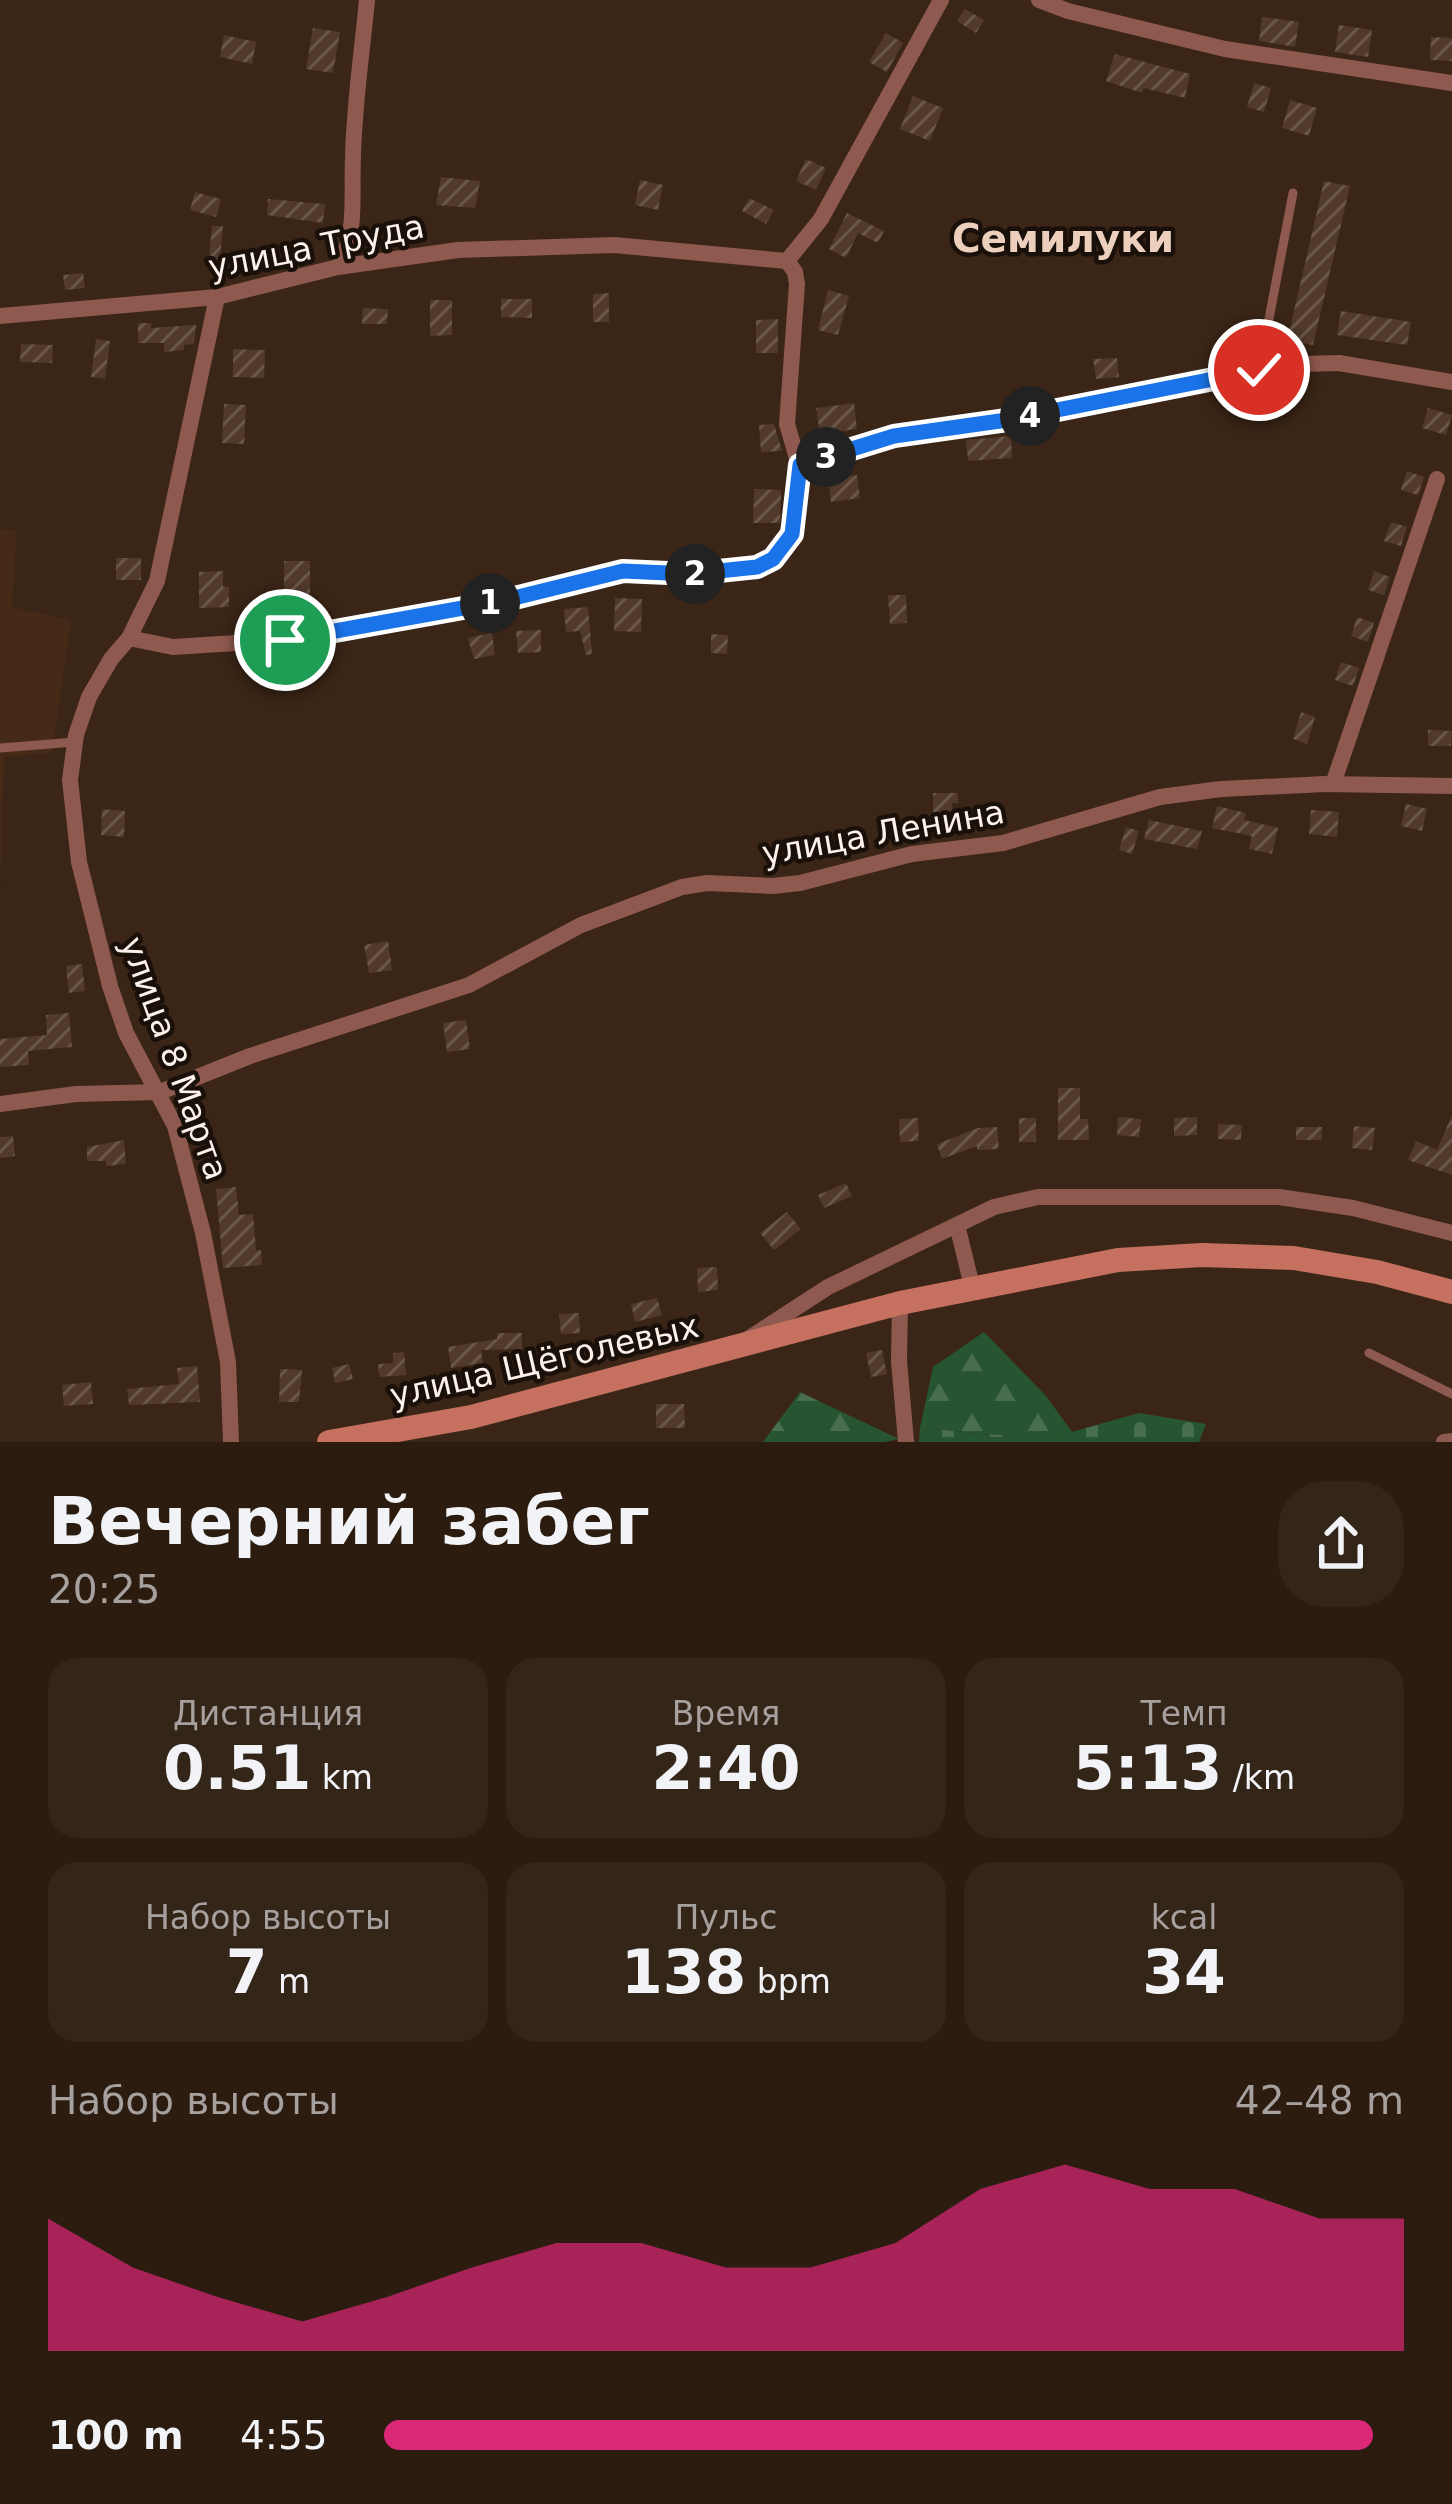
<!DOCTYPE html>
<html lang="ru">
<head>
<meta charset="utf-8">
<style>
  body { margin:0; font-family:"DejaVu Sans",sans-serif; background:#342519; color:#f1f3f6; height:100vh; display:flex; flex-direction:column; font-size:45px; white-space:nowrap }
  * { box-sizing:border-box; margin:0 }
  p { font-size:39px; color:#a6a19f }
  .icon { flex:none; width:66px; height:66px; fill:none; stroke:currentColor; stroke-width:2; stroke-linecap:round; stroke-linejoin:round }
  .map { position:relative; height:1442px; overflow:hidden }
  .details { display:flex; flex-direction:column; background:#2c1c10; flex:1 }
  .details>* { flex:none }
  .pin { position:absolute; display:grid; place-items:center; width:102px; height:102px; color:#fff; margin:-51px; border:6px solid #fff; border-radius:50%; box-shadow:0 3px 12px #0007 }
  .km { position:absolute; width:60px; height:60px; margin:-30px; border-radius:50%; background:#222; color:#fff; font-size:33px; line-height:60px; text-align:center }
  .round { display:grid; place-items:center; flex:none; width:126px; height:126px; border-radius:48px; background:#342519 }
  .headline { display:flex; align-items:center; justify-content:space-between; height:204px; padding:0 48px }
  h1 { font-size:66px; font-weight:700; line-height:90px }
  .figures { display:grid; grid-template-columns:repeat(3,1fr); gap:18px; height:204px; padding:12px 48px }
  .figures div { display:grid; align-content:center; border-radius:30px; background:#342519; text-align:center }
  .figures b { font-size:60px; font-weight:700 }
  .figures small { font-size:33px; font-weight:400 }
  .figures p { font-size:33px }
  .chart { height:336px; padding:24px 48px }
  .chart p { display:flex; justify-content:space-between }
  .chart svg { width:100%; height:216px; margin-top:12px; fill:#db2777; opacity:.7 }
  ul { padding:0 48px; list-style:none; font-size:39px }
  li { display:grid; grid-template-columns:192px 144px 1fr; align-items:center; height:90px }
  li i { height:30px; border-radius:15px; background:#db2777 }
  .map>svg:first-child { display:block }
  .built { fill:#452a17 }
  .forest { fill:url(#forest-firs) }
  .cemetery { fill:url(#cemetery-stones) }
  .building { fill:url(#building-hatch) }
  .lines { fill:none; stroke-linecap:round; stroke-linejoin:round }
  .lane { stroke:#8e594e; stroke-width:9 }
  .street { stroke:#8e594e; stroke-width:16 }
  .secondary { stroke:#c67160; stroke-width:24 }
  .route-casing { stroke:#fff; stroke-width:24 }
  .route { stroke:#1a73e8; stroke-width:15 }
  .labels { text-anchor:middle; stroke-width:9; stroke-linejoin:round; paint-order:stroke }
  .street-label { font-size:33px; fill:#fdf2ea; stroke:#1a100a }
  .quarter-label { font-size:39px; font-weight:bold; fill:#eccfbc; stroke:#1a100a }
</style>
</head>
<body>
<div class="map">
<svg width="1452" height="1442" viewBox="0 0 1452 1442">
  <defs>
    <pattern id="forest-firs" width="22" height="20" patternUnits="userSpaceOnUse" patternTransform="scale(3)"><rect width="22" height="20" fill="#285531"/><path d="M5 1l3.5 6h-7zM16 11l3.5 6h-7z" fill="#486e4f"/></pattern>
    <pattern id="cemetery-stones" width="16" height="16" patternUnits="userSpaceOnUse" patternTransform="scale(3)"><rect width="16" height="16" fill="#285531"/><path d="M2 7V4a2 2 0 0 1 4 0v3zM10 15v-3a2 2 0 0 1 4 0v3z" fill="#486e4f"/></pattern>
    <pattern id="building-hatch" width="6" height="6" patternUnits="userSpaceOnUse" patternTransform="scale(3)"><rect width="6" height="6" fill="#513a2b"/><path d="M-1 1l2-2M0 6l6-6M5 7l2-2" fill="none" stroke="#6b574a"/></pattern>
  </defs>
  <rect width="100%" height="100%" fill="#3a2516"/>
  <!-- built -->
  <path class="built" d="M0 529 17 531 12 607 71 621 52 753 4 757 0 889Z"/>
  <!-- forest -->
  <g class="forest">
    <path d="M984 1332 1046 1396 1072 1432 1047 1439 920 1428 933 1367Z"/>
    <path d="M800 1392 899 1439 884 1442H763Z"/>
  </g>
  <!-- cemetery -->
  <path class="cemetery" d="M1139 1413 1206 1424 1199 1442H919L920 1428 1047 1439Z"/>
  <!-- building -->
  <g class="building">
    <path d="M965 9 984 20 976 33 957 21Z"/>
    <path d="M1262 17 1299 22 1295 47 1259 41Z"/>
    <path d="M1339 25 1372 30 1368 57 1335 52Z"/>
    <path d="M313 28 340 32 333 73 306 69Z"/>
    <path d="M886 33 903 43 887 72 869 62Z"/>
    <path d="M224 35 256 42 252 64 220 57Z"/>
    <path d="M1431 37 1452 38V61L1430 60Z"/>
    <path d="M1115 54 1190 74 1185 98 1144 88 1142 93 1106 81Z"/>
    <path d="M1254 83 1271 88 1264 112 1247 107Z"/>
    <path d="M913 96 943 108 930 141 900 129Z"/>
    <path d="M1290 100 1317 108 1309 136 1282 128Z"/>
    <path d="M806 159 826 168 816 190 796 181Z"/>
    <path d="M441 177 480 181 475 208 436 205Z"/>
    <path d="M640 180 663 185 658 210 635 205Z"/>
    <path d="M1324 181 1350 186 1313 345 1287 341Z"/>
    <path d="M195 192 221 199 216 217 190 210Z"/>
    <path d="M749 198 774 210 766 224 742 211Z"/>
    <path d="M268 199 325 204 323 223 267 215Z"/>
    <path d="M847 213 884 231 878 243 858 233 846 258 829 249Z"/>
    <path d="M212 226H223L220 260 209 259Z"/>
    <path d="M83 273 85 288 65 290 63 275Z"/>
    <path d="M828 290 849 296 838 335 818 330Z"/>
    <path d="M609 293V322H593V294Z"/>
    <path d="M501 299H532V318L501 317Z"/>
    <path d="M430 300H452V335L430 336Z"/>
    <path d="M363 308 388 309 387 324H362Z"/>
    <path d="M1341 311 1411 322 1407 345 1337 335Z"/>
    <path d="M778 319V353H756V320Z"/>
    <path d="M138 323H151V328L196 325 194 344 184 345V350L164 352V343H138Z"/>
    <path d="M96 339 110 341 105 379 91 377Z"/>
    <path d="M21 344 53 345 52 363 20 362Z"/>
    <path d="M233 349 265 350 264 378 233 377Z"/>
    <path d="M1117 358 1119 377 1096 379 1093 359Z"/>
    <path d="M854 403 857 429 820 434 816 408Z"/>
    <path d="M224 404 246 405 244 444 222 443Z"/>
    <path d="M1428 408 1452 415 1446 435 1422 428Z"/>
    <path d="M774 424 782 451 761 452 759 425Z"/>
    <path d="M1011 436 1012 458 968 461 966 440Z"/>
    <path d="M1407 471 1424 477 1418 495 1401 490Z"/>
    <path d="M857 475 860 498 831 502 828 479Z"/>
    <path d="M754 489 781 490 780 523H753Z"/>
    <path d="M1391 522 1407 527 1401 546 1384 541Z"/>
    <rect x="116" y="558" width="25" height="22"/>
    <rect x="284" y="561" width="26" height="36"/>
    <path d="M223 571V587H229V607L199 608V572Z"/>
    <path d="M1374 571 1390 577 1384 595 1368 590Z"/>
    <path d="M888 595H906L907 623 890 624Z"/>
    <path d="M615 598 642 599 641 632 614 631Z"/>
    <path d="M588 607 592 654 586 655 580 631 566 632 564 609Z"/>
    <path d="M1357 617 1374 623 1368 642 1351 636Z"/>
    <path d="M541 630V652L518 653 516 631Z"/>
    <path d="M492 633 495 655 474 659 468 638Z"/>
    <path d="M711 634 728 635 727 654 711 653Z"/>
    <path d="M1341 662 1359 668 1353 686 1335 680Z"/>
    <path d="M1301 712 1315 717 1307 744 1293 739Z"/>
    <path d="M1428 730 1452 731 1451 746H1428Z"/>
    <path d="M933 793H958V803H952L953 817H933Z"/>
    <path d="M1406 804 1427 809 1422 831 1401 826Z"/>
    <path d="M1217 806 1246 813 1244 820 1278 828 1272 854 1249 849 1252 836 1212 828Z"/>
    <path d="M102 809 125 811 124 837 101 835Z"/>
    <path d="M1311 810 1339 812 1337 837 1309 834Z"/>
    <path d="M1149 820 1202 831 1197 849 1144 839Z"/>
    <path d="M1126 827 1139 831 1132 854 1119 850Z"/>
    <path d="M388 941 392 970 369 973 364 945Z"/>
    <path d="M82 964 85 991 69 993 66 966Z"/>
    <path d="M69 1013 72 1047 28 1051 29 1065 0 1067V1039L47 1035 46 1015Z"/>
    <path d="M466 1020 470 1049 447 1052 443 1023Z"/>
    <path d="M1058 1088H1080V1119H1088L1089 1140H1058Z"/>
    <path d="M1452 1115V1175L1408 1160 1416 1141 1437 1150Z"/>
    <path d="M1118 1117 1141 1119 1139 1137 1117 1135Z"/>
    <path d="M1197 1117V1135L1174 1136V1118Z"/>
    <path d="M918 1118 919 1141 900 1142 899 1119Z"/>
    <rect x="1019" y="1118" width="17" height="24"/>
    <path d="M1218 1124 1242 1125 1241 1140 1218 1139Z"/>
    <path d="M1354 1126 1375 1128 1372 1150 1352 1148Z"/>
    <path d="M997 1127 999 1149 977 1150V1146L942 1159 937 1144 978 1128Z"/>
    <rect x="1296" y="1127" width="26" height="13"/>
    <path d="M13 1136 15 1156 0 1158V1137Z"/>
    <path d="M124 1140 126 1164 106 1166V1161H87V1147Z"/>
    <path d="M846 1183 852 1196 824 1208 818 1195Z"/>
    <path d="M236 1187 239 1215 253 1214 256 1250H261L262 1265 223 1268 216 1189Z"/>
    <path d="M787 1212 801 1229 774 1250 760 1233Z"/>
    <path d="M717 1267 718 1290 698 1292 697 1268Z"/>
    <path d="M657 1298 662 1315 635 1322 631 1304Z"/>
    <path d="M579 1313 580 1333 561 1334 559 1314Z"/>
    <path d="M497 1333H522V1349L481 1350 483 1363 451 1368 448 1347 497 1339Z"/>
    <path d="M882 1350 887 1374 871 1377 866 1353Z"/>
    <path d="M404 1352 406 1375 379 1377 378 1364 393 1363V1353Z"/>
    <path d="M349 1364 353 1379 335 1383 332 1368Z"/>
    <path d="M197 1366 200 1402 129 1405 127 1389 179 1384 177 1368Z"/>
    <path d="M280 1369 302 1370 299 1402H279Z"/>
    <path d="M91 1382 93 1404 64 1406 62 1385Z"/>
    <path d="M656 1404H684L685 1428H656Z"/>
  </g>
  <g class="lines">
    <!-- lane -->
    <g class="lane">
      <path d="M1259 371 1293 193"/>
      <path d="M0 748 75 742"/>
      <path d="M1369 1353 1452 1394"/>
    </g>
    <!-- street -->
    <g class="street">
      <path d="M1039 0 1068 11 1225 49 1452 83"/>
      <path d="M787 261 821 219 941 0"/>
      <path d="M338 267C358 232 351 196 353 158 354 105 362 53 367 0"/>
      <path d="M217 297 157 581 129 638 111 659 89 697 76 735 70 780 79 862 110 986 126 1033 175 1126 203 1233 228 1362 231 1442"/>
      <path d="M0 316 217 297 338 267 458 250 614 245 787 261"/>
      <path d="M799 465 894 436 1007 420 1297 364 1339 363 1452 382"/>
      <path d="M129 638 173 647 285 640 502 601 623 571 690 574 757 567 773 559 792 534 796 517 799 465 787 424 797 284 795 272 787 261"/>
      <path d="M1333 784 1437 479"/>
      <path d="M0 1104 76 1094 160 1092 250 1056 469 985 581 925 682 887 707 883 773 886 800 883 912 854 1003 843 1160 797 1221 789 1325 784 1452 786"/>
      <path d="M957 1225 972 1286"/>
      <path d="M900 1303 899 1361 906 1442"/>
      <path d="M748 1339 828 1287 994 1207 1038 1197H1279L1353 1208 1452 1233"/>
      <path d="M1444 1442 1452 1441"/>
    </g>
    <!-- secondary -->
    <path class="secondary" d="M329 1442 471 1417 900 1303 1118 1260 1202 1255 1294 1258 1377 1272 1452 1292"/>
  </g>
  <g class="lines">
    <defs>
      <path id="route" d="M285 640 502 601 623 571 690 574 757 567 773 559 792 534 800 465 894 436 1007 420 1259 370"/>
    </defs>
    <!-- route casing -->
    <use href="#route" class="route-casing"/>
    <!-- route -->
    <use href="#route" class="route"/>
  </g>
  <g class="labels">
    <!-- street labels -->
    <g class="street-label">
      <text transform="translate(316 246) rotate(-11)" y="12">улица Труда</text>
      <text transform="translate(883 832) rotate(-10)" y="12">улица Ленина</text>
      <text transform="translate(175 1058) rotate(70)" y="12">улица 8 Марта</text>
      <text transform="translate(544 1360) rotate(-13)" y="12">улица Щёголевых</text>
    </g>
    <!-- quarter labels -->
    <g class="quarter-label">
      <text x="1063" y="252">Семилуки</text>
    </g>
  </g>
</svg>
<div class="pin" style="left:285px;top:640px;background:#1e9e55"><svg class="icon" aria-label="arrive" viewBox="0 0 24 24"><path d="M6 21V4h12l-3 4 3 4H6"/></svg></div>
<div class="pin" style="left:1259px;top:370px;background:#d93025"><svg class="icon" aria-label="check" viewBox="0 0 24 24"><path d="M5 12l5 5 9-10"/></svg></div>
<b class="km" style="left:490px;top:603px">1</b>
<b class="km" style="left:695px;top:574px">2</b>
<b class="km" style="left:826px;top:457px">3</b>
<b class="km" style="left:1030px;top:416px">4</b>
</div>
<section class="details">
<div class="headline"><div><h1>Вечерний забег</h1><p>20:25</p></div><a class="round"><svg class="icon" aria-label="share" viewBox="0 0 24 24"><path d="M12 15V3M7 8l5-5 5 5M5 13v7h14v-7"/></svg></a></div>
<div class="figures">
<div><p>Дистанция</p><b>0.51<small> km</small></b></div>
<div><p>Время</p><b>2:40</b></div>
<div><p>Темп</p><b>5:13<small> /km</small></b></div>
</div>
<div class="figures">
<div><p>Набор высоты</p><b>7<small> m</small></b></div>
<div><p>Пульс</p><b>138<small> bpm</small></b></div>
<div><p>kcal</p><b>34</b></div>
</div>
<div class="chart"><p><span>Набор высоты</span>42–48 m</p>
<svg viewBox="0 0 160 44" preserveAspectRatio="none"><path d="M0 44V17L10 27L20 33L30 38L40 33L50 27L60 22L70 22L80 27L90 27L100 22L110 11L120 6L130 11L140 11L150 17L160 17V44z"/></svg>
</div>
<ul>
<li><b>100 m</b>4:55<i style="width:97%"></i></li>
</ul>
</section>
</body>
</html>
